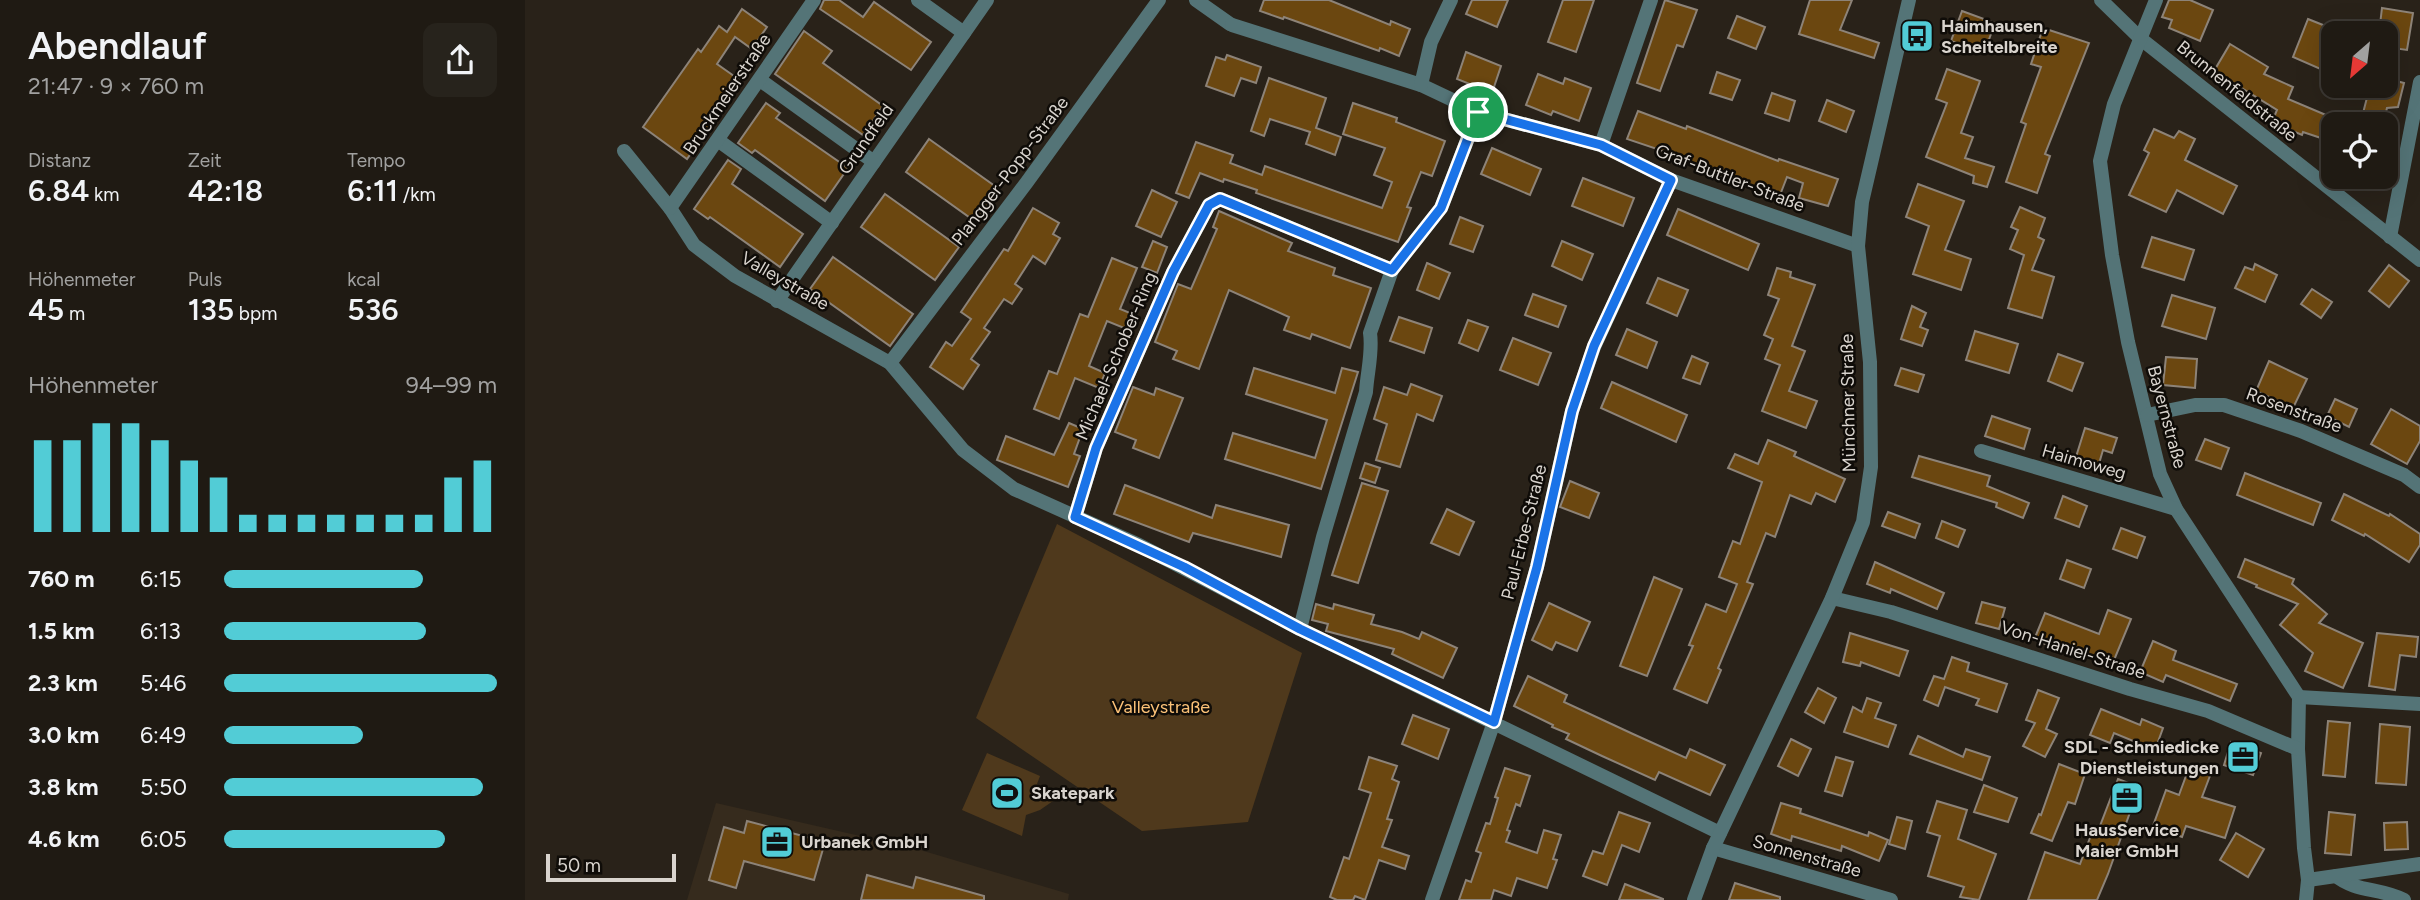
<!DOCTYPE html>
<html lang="de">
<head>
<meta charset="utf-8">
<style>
  body { margin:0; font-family:Figtree,sans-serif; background:#27231c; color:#f1f3f6; height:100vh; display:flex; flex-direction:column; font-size:26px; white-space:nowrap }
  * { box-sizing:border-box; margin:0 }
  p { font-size:23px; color:#a1a1a0 }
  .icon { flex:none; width:38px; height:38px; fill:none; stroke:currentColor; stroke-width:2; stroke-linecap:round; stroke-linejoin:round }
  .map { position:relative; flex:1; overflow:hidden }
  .side { display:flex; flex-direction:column; background:#1f1a13; width:525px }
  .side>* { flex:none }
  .needle { width:46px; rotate:208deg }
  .fabs { position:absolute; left:1796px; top:21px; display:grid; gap:14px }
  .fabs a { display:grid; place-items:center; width:77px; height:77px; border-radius:14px; background:#1f1a13; box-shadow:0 7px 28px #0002,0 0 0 2px #3c3833; font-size:35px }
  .scale { position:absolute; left:21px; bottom:18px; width:130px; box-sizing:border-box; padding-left:7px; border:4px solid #d9d4ce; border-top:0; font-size:19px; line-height:24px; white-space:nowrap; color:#d9d4ce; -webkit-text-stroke:5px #0f0c08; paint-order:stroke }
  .pin { position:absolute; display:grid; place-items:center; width:60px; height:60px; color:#fff; margin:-30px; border:4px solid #fff; border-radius:50%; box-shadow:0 2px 7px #0007 }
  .round { display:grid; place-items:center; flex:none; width:74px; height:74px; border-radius:14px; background:#27231c }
  .overview { display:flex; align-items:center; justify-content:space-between; height:119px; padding:0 28px }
  h1 { font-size:38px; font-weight:600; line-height:52px }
  .stats { display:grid; grid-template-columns:repeat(3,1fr); gap:10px; height:119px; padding:7px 28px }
  .stats div { display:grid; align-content:center }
  .stats b { font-size:30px; font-weight:600 }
  .stats small { font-size:19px; font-weight:400 }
  .stats p { font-size:19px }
  .chart { height:196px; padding:14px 28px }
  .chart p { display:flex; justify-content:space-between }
  .chart svg { width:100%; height:126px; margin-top:7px; stroke:#52ccd6; stroke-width:6 }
  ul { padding:0 28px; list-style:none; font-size:23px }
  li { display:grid; grid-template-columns:112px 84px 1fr; align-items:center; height:52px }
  li i { height:18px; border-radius:9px; background:#52ccd6 }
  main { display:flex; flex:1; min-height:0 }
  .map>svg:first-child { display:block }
  .built { fill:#362b1d }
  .green { fill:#4f391c }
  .building { fill:#6b4710; stroke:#8d8378; stroke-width:2 }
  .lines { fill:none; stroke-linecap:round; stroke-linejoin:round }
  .minor { stroke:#547477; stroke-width:14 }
  .route-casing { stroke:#fff; stroke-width:14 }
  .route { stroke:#1a73e8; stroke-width:9 }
  .labels { text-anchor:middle; stroke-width:5; stroke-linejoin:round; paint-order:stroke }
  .poi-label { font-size:18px; font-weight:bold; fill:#d9d4ce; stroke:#0f0c08; text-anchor:start }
  .street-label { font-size:18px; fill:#d9d4ce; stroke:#0f0c08 }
  .park-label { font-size:18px; fill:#fcc278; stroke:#0f0c08 }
</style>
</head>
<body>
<main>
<section class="side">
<div class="overview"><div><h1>Abendlauf</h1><p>21:47 · 9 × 760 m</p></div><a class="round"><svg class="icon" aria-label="share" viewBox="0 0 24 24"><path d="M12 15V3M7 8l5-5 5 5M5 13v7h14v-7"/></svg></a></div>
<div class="stats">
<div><p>Distanz</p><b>6.84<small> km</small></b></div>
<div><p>Zeit</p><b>42:18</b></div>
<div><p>Tempo</p><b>6:11<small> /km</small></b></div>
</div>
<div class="stats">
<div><p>Höhenmeter</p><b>45<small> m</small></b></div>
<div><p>Puls</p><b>135<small> bpm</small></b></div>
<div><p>kcal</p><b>536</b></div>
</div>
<div class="chart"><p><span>Höhenmeter</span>94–99 m</p>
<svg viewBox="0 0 160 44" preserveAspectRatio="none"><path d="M5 44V12M15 44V12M25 44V6M35 44V6M45 44V12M55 44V19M65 44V25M75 44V38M85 44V38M95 44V38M105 44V38M115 44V38M125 44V38M135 44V38M145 44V25M155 44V19"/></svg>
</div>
<ul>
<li><b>760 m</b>6:15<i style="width:73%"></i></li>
<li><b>1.5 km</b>6:13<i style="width:74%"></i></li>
<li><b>2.3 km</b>5:46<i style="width:100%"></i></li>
<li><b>3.0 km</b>6:49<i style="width:51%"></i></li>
<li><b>3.8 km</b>5:50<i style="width:95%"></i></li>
<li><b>4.6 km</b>6:05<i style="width:81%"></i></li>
</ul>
</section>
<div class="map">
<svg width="1895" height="900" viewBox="0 0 1895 900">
  <rect width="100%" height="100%" fill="#292219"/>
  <!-- built -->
  <path class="built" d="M191 803 392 849 544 894 543 900H162Z"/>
  <!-- green -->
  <g class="green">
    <path d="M532 524 777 653 723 822 617 831 451 718Z"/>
    <path d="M462 753 515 776 512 784 528 801 515 810 501 815 497 836 437 810Z"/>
  </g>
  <!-- building -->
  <g class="building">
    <path d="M299 0H314L338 17 349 2 406 42 386 70 295 9Z"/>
    <path d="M739 0H804L865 25 866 21 885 29 874 56 855 48 854 51 759 17 758 19 735 11Z"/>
    <path d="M947 0H983L972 27 941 14Z"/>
    <path d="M1038 0H1069L1051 52 1023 42Z"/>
    <path d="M1140 0 1172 10 1158 47 1152 45 1135 91 1112 83Z"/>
    <path d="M1285 0H1327L1315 30 1354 43 1349 58 1274 34Z"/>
    <path d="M1644 0H1665L1688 10 1675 41 1644 28 1647 20 1637 17Z"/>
    <path d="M1857 8 1888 13 1882 50 1860 47V33H1854Z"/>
    <path d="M217 9 242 27 227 49 210 37 192 64 216 81 162 159 118 127 173 49 176 52 194 26 202 32Z"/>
    <path d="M1437 11 1470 23 1459 53 1426 41Z"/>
    <path d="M1212 16 1240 27 1231 49 1203 38Z"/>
    <path d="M1783 19 1808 29V52L1800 71 1768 57Z"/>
    <path d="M1518 28 1564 43 1520 154 1525 156 1512 193 1481 182 1501 124 1496 122 1516 67 1506 64Z"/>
    <path d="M279 31 307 51 298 63 358 106 338 135 250 74Z"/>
    <path d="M1705 44 1743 67 1739 74 1768 87 1763 99 1808 118V142L1778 132 1777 135 1747 122 1752 110 1689 71Z"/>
    <path d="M941 52 976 66 967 93 932 79Z"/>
    <path d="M702 55 736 67 731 83 716 78 709 96 681 86 691 57 700 60Z"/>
    <path d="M1422 69 1455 81 1436 133 1448 137 1440 158 1469 167 1462 187 1448 183 1449 176 1401 157 1422 103 1411 99Z"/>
    <path d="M1192 72 1215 80 1207 100 1185 93Z"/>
    <path d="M1013 74 1038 84 1040 78 1066 88 1054 121 1028 111 1026 115 1001 105Z"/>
    <path d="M744 78 801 98 791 128 816 137 810 155 781 144 785 132 745 119 739 136 726 131Z"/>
    <path d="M1860 78 1879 83 1873 107 1862 108 1858 123 1837 117 1845 86H1860Z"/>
    <path d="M1247 93 1270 101 1264 121 1240 113Z"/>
    <path d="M1302 100 1329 111 1321 132 1294 121Z"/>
    <path d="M241 103 255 113 251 118 323 168 300 201 230 150 227 153 213 143Z"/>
    <path d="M828 103 872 118 871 122 920 141 907 176 896 172 882 207 886 208 873 242 731 193 732 190 699 179 698 182 675 173 664 198 651 193 671 142 708 155 705 163 737 175 740 166 857 208 867 182 849 175 860 148 818 134Z"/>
    <path d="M1113 111 1161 129 1162 126 1253 161 1254 159 1313 179 1303 206 1274 198 1278 183 1262 177 1255 195 1242 190 1241 193 1180 171 1181 168 1161 161 1162 159 1102 139Z"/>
    <path d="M1629 129 1649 138 1654 131 1670 139 1660 160 1712 186 1698 214 1652 190 1641 212 1604 195 1624 153 1619 150Z"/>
    <path d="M404 139 474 189 451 222 381 172Z"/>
    <path d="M967 148 1016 169 1005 195 956 174Z"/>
    <path d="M203 160 216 169 207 184 278 234 255 267 185 217 183 219 169 209Z"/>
    <path d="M1058 178 1109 198 1098 226 1047 206Z"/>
    <path d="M1393 184 1439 201 1420 250 1446 259 1436 290 1388 274 1404 226 1381 217Z"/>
    <path d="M627 190 652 202 636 237 611 226Z"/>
    <path d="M360 194 434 247 410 280 336 227Z"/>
    <path d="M1495 207 1520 218 1513 237 1519 240 1507 270 1529 277 1517 318 1483 308 1499 255 1485 249 1493 230 1486 227Z"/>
    <path d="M508 208 534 223 528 234 535 238 520 264 508 256 490 284 497 289 487 304 479 299 459 328 465 332 446 359 454 365 438 389 405 367 421 342 427 346 446 319 436 312 479 249 483 251Z"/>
    <path d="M1153 209 1234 244 1223 270 1142 235Z"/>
    <path d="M694 211 767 243 763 251 810 268 808 275 846 288 825 348 787 334 785 339 759 330 764 317 704 290 674 369 648 359 652 351 630 342 653 284 666 289 692 229 688 227Z"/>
    <path d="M935 217 958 226 948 252 925 244Z"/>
    <path d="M1627 237 1669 250 1659 280 1617 267Z"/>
    <path d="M628 241 642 247 632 273 617 267Z"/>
    <path d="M1037 241 1068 254 1057 280 1027 266Z"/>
    <path d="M308 257 388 314 365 346 285 289Z"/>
    <path d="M587 258 612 268 595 309 610 315 604 330 582 321 564 366 580 373 574 388 550 378 534 419 509 409 524 371 532 374 555 314 563 317Z"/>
    <path d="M902 263 925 273 914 299 892 290Z"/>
    <path d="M1730 264 1752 275 1740 302 1710 288 1720 267 1728 270Z"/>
    <path d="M1864 265 1884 281 1864 307 1844 291Z"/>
    <path d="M1252 268 1266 272 1265 277 1290 285 1267 346 1280 351 1264 391 1292 401 1281 428 1237 411 1255 365 1240 359 1248 339 1239 335 1254 299 1243 295Z"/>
    <path d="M1133 278 1163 290 1152 316 1122 303Z"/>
    <path d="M1787 289 1807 302 1796 318 1776 304Z"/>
    <path d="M1008 294 1041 306 1033 327 1000 315Z"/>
    <path d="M1647 295 1690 308 1681 339 1637 326Z"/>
    <path d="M1387 306 1401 313 1395 327 1403 330 1397 346 1376 339Z"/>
    <path d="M874 317 907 328 899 353 865 341Z"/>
    <path d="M943 320 963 327 953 351 934 343Z"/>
    <path d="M1102 329 1132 342 1122 368 1091 355Z"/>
    <path d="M1450 331 1493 344 1484 373 1441 360Z"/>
    <path d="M988 338 1026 353 1013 385 975 370Z"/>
    <path d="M1533 354 1558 363 1547 391 1523 381Z"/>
    <path d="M1167 356 1183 363 1175 384 1158 378Z"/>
    <path d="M1641 357 1672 359 1670 388 1638 385Z"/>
    <path d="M1744 361 1782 379 1768 408 1731 391Z"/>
    <path d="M729 368 810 393 817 368 833 372 796 489 700 459 708 433 790 458 802 420 721 394Z"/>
    <path d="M1376 368 1399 375 1393 392 1370 385Z"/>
    <path d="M1087 382 1162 415 1151 442 1076 408Z"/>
    <path d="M886 384 917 396 908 421 892 414 875 467 851 460 862 424 849 419 859 387 882 395Z"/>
    <path d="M608 387 629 395 631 388 658 398 634 458 608 448 611 440 590 432Z"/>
    <path d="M1810 399 1832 409 1824 427 1802 416Z"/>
    <path d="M1866 409 1895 426V441L1882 464 1846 444Z"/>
    <path d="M1467 416 1505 429 1499 449 1460 436Z"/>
    <path d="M544 423 558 429 549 454 555 456 543 487 472 460 481 436 529 455Z"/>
    <path d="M1560 428 1592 438 1587 453 1578 450 1573 467 1550 460Z"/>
    <path d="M1680 439 1704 448 1696 469 1671 460Z"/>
    <path d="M1243 440 1271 452 1269 456 1320 479 1310 502 1291 493 1286 504 1265 495 1250 537 1241 533 1222 582 1228 584 1193 668 1196 670 1182 703 1149 689 1168 646 1164 645 1181 604 1201 612 1212 584 1194 577 1208 541 1215 544 1237 482 1203 468 1210 454 1233 464Z"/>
    <path d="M1394 456 1465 476 1462 486 1504 503 1498 518 1471 507 1472 503 1387 477Z"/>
    <path d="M840 463 855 468 850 483 835 478Z"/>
    <path d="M1720 473 1796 503 1788 525 1712 495Z"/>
    <path d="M1045 481 1074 493 1064 518 1035 507Z"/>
    <path d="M837 483 863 491 833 583 807 575Z"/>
    <path d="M600 485 687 518 691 505 764 525 756 557 668 533 664 542 589 514Z"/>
    <path d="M1819 494 1864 516 1865 514 1895 534V545L1884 562 1840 534 1839 536 1807 520Z"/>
    <path d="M1538 496 1562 506 1554 527 1530 518Z"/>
    <path d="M922 509 949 522 934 555 906 543Z"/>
    <path d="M1363 512 1395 524 1390 538 1357 526Z"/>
    <path d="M1417 521 1440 530 1433 547 1411 538Z"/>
    <path d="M1596 528 1620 537 1612 558 1588 549Z"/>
    <path d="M1720 559 1769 579 1767 584 1802 614 1794 623 1838 643 1818 688 1780 671 1788 653 1755 625 1773 604 1731 587 1732 585 1713 577Z"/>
    <path d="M1542 560 1566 569 1559 588 1535 579Z"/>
    <path d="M1350 562 1419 593 1412 609 1366 589 1365 593 1342 584Z"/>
    <path d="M1129 577 1157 589 1122 676 1095 666Z"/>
    <path d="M1457 602 1480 608 1474 629 1451 623Z"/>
    <path d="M1024 603 1065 622 1052 651 1031 642 1027 650 1007 640Z"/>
    <path d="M791 604 808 609 809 604 849 615 846 624 877 632 894 639 897 632 932 648 918 678 867 654 869 649 801 631 803 624 787 620Z"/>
    <path d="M1583 610 1606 619 1587 665 1543 649 1542 652 1509 640 1520 613 1574 634Z"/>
    <path d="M1325 633 1383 651 1374 676 1336 662 1335 666 1318 662Z"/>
    <path d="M1852 633 1893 637 1891 657 1875 655 1870 690 1844 686Z"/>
    <path d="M1628 641 1651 651 1648 660 1712 684 1705 701 1641 675 1638 682 1615 672Z"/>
    <path d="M1427 657 1444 663 1442 671 1482 684 1472 712 1451 705 1454 699 1420 687 1413 706 1399 700 1409 676 1419 679Z"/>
    <path d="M1003 676 1042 695 1039 702 1108 734 1161 758 1165 749 1200 765 1185 795 1134 772 1130 780 1077 756 1041 739 1044 734 1027 727 1028 725 989 706Z"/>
    <path d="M1293 688 1311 698 1299 723 1280 712Z"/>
    <path d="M1513 690 1534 698 1521 729 1532 734 1520 757 1498 746 1510 723 1501 720Z"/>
    <path d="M1342 698 1356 703 1350 718 1371 725 1363 747 1319 732 1328 707 1337 712Z"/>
    <path d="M1576 709 1615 725 1617 719 1638 728 1630 750 1589 733 1585 743 1565 735Z"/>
    <path d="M888 715 924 729 913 759 877 744Z"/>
    <path d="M1803 721 1825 723 1820 777 1798 775Z"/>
    <path d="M1855 724 1885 727 1881 785 1851 783Z"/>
    <path d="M1393 736 1438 757 1441 749 1465 757 1457 780 1385 754Z"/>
    <path d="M1266 739 1286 749 1273 776 1253 766Z"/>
    <path d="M1706 742 1736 753 1728 775 1699 765Z"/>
    <path d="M844 757 872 766 867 779 874 782 862 819 867 820 857 847 884 856 880 869 854 860 840 900 830 896 828 900H812L805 897 819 857 824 859 846 793 834 789Z"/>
    <path d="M1311 757 1328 762 1317 796 1300 791Z"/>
    <path d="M1534 764 1560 774 1550 804 1543 802 1527 841 1506 833 1514 814 1516 815Z"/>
    <path d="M1665 765 1686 773 1677 797 1710 807 1700 838 1661 826 1657 837 1628 826 1641 790 1654 795Z"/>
    <path d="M980 768 1005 776 995 806 991 804 982 830 985 831 981 842 1012 853 1019 830 1036 835 1028 859 1032 860 1022 888 992 878 986 896 969 890 966 900H934L941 880 946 882 956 853 951 851 961 823 965 824 973 798 970 797Z"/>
    <path d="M1593 779 1614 787 1583 874 1572 900H1503L1520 852 1555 864 1568 830 1573 831Z"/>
    <path d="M1459 785 1492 798 1483 822 1449 812Z"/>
    <path d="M1412 801 1442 810 1433 839 1471 854 1454 900 1435 897 1439 887 1403 876 1415 836 1402 832Z"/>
    <path d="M1256 803 1276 809 1275 813 1343 836 1344 832 1363 840 1354 861 1317 846 1316 851 1267 836 1266 841 1246 834Z"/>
    <path d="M1094 812 1125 823 1114 852 1097 845 1082 885 1058 876 1068 851 1078 854Z"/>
    <path d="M1804 812 1830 815 1826 855 1800 853Z"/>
    <path d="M1372 817 1387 821 1380 849 1364 844Z"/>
    <path d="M222 821 300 842 289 880 219 861 211 888 184 880 199 827 219 833Z"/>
    <path d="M1882 822 1883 849 1860 850 1859 823Z"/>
    <path d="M1711 833 1739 849 1723 877 1695 860Z"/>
    <path d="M342 875 388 888 391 877 459 896V900H336Z"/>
    <path d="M1210 883 1255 897V900H1204Z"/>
    <path d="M1100 884 1138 899V900H1094Z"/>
  </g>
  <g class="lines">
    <!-- minor -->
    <g class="minor">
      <path d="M393 0 439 33"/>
      <path d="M671 0 705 24"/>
      <path d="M1576 0 1616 39 1895 260"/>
      <path d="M1631 0 1589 104 1575 161 1587 255 1603 342 1635 474 1651 509 1774 697 1773 749 1779 848 1783 880 1781 900"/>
      <path d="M707 25 896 85 953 112 1076 145 1146 180 1333 246"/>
      <path d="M235 80 349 162"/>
      <path d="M896 85 906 42 926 0"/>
      <path d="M194 141 307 223"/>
      <path d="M1076 145 1126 0"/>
      <path d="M99 151 145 208 169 245 210 276 365 363 438 450 489 489 614 545 775 629 1195 833"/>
      <path d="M145 208 289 0"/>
      <path d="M1865 237 1895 82"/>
      <path d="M252 301 462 0"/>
      <path d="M365 363 502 182 634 0"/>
      <path d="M1622 415 1670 405H1699L1776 431 1879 475 1895 487"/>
      <path d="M1456 451 1651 509"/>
      <path d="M550 517 571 448 648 272 684 205 695 199 867 270"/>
      <path d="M1307 598 1366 612 1605 689 1683 711 1773 749"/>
      <path d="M775 629 798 537 841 392C842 373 848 352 845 333L867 270 916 208 953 112"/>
      <path d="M1774 697 1895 704"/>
      <path d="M1188 848 1366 900"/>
      <path d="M1811 876C1830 892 1857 888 1879 900"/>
      <path d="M1783 880 1895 864"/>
      <path d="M907 900 969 722 1012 567 1047 411 1069 347 1146 180"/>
      <path d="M1169 900 1188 848 1307 598 1338 522 1346 467 1345 362 1333 246 1337 202 1384 0"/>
    </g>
  </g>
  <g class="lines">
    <defs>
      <path id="route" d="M953 112 1076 145 1146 180 1069 346 1047 411 1012 567 969 722 775 629 659 567 550 517 571 448 648 272 684 205 695 199 867 270 916 208Z"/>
    </defs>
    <!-- route casing -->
    <use href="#route" class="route-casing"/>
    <!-- route -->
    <use href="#route" class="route"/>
  </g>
  <!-- icons -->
  <defs>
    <symbol id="bus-square" viewBox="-11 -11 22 22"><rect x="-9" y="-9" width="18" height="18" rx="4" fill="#52ccd6" stroke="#0f0c08"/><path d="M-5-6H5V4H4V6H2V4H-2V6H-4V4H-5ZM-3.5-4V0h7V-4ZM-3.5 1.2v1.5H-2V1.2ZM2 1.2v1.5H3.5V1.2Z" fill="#111"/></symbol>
    <symbol id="office-square" viewBox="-11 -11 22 22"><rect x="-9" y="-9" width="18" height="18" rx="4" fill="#52ccd6" stroke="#0f0c08"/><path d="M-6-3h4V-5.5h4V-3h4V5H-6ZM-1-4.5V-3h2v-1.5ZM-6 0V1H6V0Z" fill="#111"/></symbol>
    <symbol id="stadium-square" viewBox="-11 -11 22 22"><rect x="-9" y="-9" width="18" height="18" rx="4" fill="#52ccd6" stroke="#0f0c08"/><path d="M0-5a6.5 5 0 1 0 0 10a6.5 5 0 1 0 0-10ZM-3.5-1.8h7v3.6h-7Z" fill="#111"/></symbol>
  </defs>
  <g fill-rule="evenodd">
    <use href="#bus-square" x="1373" y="17" width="38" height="38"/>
    <use href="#office-square" x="1699" y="738" width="38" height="38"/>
    <use href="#stadium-square" x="463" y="774" width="38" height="38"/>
    <use href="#office-square" x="1583" y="779" width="38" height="38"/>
    <use href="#office-square" x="233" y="823" width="38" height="38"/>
  </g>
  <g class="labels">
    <!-- poi labels -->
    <g class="poi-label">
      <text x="1416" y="32">Haimhausen,<tspan x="1416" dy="21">Scheitelbreite</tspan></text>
      <text x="1694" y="753" text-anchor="end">SDL - Schmiedicke<tspan x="1694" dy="21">Dienstleistungen</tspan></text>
      <text x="506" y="799">Skatepark</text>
      <text x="1602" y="836" text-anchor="middle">HausService<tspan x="1602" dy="21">Maier GmbH</tspan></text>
      <text x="276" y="848">Urbanek GmbH</text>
    </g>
    <!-- street labels -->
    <g class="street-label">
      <text transform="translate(1712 91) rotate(39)" y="6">Brunnenfeldstraße</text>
      <text transform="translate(202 94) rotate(-56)" y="6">Bruckmeierstraße</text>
      <text transform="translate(341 139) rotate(-55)" y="6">Grundfeld</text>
      <text transform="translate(485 171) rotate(-53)" y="6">Plangger-Popp-Straße</text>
      <text transform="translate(1205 178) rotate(21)" y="6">Graf-Buttler-Straße</text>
      <text transform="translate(260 281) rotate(30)" y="6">Valleystraße</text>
      <text transform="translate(591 356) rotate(-67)" y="6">Michael-Schober-Ring</text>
      <text transform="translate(1323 403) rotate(-91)" y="6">Münchner Straße</text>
      <text transform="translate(1769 410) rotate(20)" y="6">Rosenstraße</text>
      <text transform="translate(1642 417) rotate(75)" y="6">Bayernstraße</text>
      <text transform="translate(1559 462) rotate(16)" y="6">Haimoweg</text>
      <text transform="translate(999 532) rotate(-76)" y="6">Paul-Erbe-Straße</text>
      <text transform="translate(1548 650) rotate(18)" y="6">Von-Haniel-Straße</text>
      <text transform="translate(1282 856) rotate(16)" y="6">Sonnenstraße</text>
    </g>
    <!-- park labels -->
    <g class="park-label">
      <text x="636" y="713">Valleystraße</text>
    </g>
  </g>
</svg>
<div class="fabs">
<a><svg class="needle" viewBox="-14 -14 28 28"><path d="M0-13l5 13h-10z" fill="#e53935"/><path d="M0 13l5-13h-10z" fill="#a1a1a0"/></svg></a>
<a><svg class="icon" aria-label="locate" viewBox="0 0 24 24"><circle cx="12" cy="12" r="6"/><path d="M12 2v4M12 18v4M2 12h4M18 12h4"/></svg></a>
</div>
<div class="scale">50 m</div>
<div class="pin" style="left:953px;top:112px;background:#1e9e55"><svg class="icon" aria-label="arrive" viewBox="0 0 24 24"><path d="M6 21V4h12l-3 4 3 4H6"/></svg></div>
</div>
</main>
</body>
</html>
